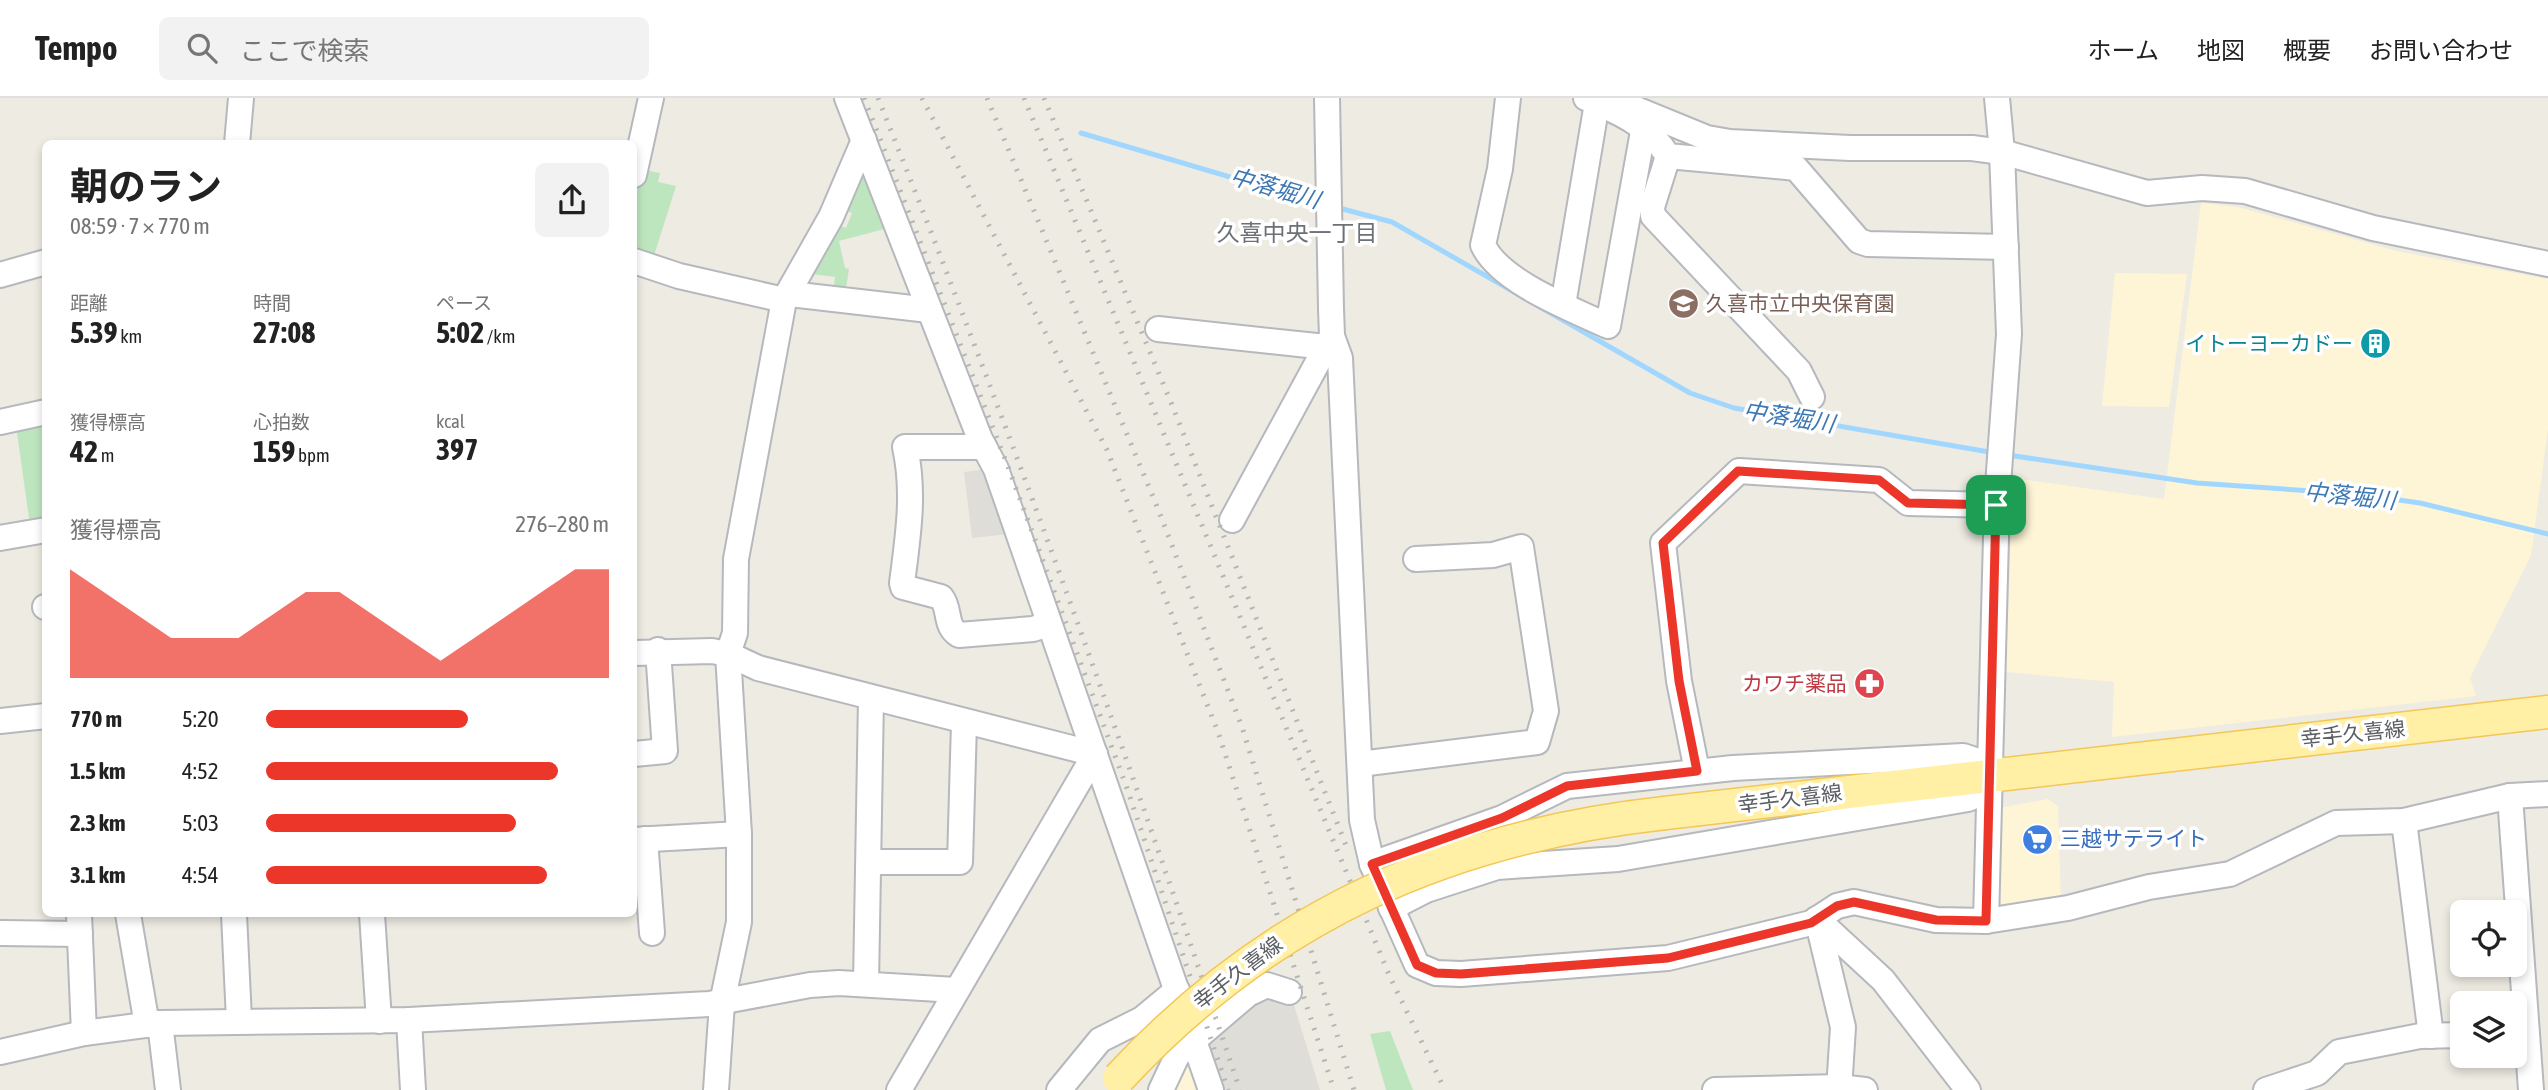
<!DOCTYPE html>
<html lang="ja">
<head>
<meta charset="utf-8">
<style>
  body { margin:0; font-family:"Asap Condensed","Noto Sans JP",sans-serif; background:#f2f2f2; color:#222; height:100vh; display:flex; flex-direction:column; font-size:26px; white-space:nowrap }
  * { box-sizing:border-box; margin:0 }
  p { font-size:23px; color:#767676 }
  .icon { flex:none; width:38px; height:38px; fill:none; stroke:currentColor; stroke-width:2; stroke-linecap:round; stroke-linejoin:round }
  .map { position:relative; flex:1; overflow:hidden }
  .drawer { position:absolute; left:42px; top:42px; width:595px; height:777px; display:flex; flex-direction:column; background:#fff; border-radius:10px; box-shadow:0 4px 10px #0003 }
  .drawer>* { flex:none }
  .fabs { position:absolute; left:2450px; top:802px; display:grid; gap:14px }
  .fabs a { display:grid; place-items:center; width:77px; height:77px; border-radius:10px; background:#fff; box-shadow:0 4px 10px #0003; font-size:35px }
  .pin { position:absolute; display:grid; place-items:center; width:60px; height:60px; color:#fff; margin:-30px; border-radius:14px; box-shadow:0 4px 10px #0006 }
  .round { display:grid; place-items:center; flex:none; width:74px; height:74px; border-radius:10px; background:#f2f2f2 }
  .summary { display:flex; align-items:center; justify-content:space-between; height:119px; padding:0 28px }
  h1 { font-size:38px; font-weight:700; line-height:52px }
  .metrics { display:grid; grid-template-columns:repeat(3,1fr); gap:10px; height:119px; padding:7px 28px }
  .metrics div { display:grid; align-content:center }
  .metrics b { font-size:30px; font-weight:700 }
  .metrics small { font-size:19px; font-weight:400 }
  .metrics p { font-size:19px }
  .chart { height:196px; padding:14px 28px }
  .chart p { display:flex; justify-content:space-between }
  .chart svg { width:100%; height:126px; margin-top:7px; fill:#ed362a; opacity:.7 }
  ul { padding:0 28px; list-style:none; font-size:23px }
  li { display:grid; grid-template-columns:112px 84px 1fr; align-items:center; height:52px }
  li i { height:18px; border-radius:9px; background:#ed362a }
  header { display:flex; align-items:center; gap:42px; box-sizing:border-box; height:98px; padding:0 35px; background:#fff; border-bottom:2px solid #e0e0e0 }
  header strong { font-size:33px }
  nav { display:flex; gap:38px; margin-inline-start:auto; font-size:24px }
  .search { width:490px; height:63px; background:#f2f2f2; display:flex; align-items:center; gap:18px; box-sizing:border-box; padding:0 24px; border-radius:10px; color:#767676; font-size:26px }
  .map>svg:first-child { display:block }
  .commercial { fill:#fef5d7 }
  .industrial { fill:#dfddd7 }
  .green { fill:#bee6be }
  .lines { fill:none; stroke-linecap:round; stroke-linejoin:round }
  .stream { stroke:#a1d7ff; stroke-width:5 }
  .minor-casing { stroke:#b5b8bd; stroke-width:28 }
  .major-casing { stroke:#f4c655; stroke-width:35 }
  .minor { stroke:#fff; stroke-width:24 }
  .major { stroke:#fff0a6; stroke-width:32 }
  .rail { stroke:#b4b5b5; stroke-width:5; stroke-dasharray:2 9; stroke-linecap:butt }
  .major-bridge-casing { stroke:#f4c655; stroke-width:35; stroke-linecap:butt }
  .major-bridge { stroke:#fff0a6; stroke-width:32 }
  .route-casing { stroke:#fff; stroke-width:14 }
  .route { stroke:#ed362a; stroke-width:9 }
  .labels { text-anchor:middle; stroke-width:7; stroke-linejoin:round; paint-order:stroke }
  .education-label { font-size:21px; fill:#785e54; stroke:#fff; text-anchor:start }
  .culture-label { font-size:21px; fill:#0d838f; stroke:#fff; text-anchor:end }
  .health-label { font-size:21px; fill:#be3a42; stroke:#fff; text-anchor:end }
  .street-label { font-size:21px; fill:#5b5f63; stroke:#fff }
  .shop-label { font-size:21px; fill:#366cbe; stroke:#fff; text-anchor:start }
  .water-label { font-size:23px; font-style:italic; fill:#3c78b3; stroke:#fff }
  .neighbourhood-label { font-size:23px; fill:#6c7176; stroke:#fff }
</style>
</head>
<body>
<header>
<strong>Tempo</strong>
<div class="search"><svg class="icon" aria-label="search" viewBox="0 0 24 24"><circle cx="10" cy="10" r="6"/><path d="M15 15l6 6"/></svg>ここで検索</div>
<nav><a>ホーム</a><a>地図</a><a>概要</a><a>お問い合わせ</a></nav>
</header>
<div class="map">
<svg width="2548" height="992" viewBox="0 0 2548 992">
  <rect width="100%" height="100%" fill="#eeebe2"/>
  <!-- commercial -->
  <g class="commercial">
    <path d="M2201 105 2238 109 2396 153 2548 181V331L2531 457 2470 580 2476 598 2112 639 2114 584 2006 574 2013 380 2164 401Z"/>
    <path d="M2115 175 2187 176 2169 309 2102 308Z"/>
    <path d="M2048 701 2058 708 2061 807 2001 816 1999 710Z"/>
    <path d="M1190 956 1202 992H1170Z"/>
  </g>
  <!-- industrial -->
  <g class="industrial">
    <path d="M987 371 1009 436 972 440 964 374Z"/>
    <path d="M1259 897 1294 907 1320 992H1221L1205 943Z"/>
  </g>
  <!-- green -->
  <g class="green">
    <path d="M864 66 888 130 839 143 845 170 849 171 845 197 833 195 835 179 812 176 835 126 846 130 852 115 842 111Z"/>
    <path d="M639 71 660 75 658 84 676 88 652 164 634 158V95Z"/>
    <path d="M45 323V425L35 427 29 420 17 335 21 329Z"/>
    <path d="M1390 933 1413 992H1386L1370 936Z"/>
  </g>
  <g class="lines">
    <!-- stream -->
    <g class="stream">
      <path d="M1081 35 1322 106"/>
      <path d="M1335 109 1392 124 1690 295 1734 310 1995 355"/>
      <path d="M2008 357 2197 385 2356 396 2420 405 2548 436"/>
    </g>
    <defs>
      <g id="minor">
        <path d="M847 0 980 341 996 371 1211 992"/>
        <path d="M1327 0 1331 211 1332 238 1340 260 1362 722 1372 766 1417 867 1436 875 1461 876 1668 860 1811 825 1837 808 1854 804 1936 822 1986 823 2068 810 2149 789 2230 776 2336 725 2404 723 2510 698 2548 696"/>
        <path d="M1508 0 1500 71 1483 147C1500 184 1572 211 1608 228L1644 28"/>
        <path d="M1586 0C1619 14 1649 27 1668 58L1796 70 1859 143 1868 146 2006 149"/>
        <path d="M1609 0 1707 40 1730 44 1850 50H1972L2002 54 2147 95 2202 90 2245 93 2373 130 2548 166"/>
        <path d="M237 46 241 0"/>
        <path d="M1668 58 1652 109 1653 118 1799 273 1812 299"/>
        <path d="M634 77 651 0"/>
        <path d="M634 163 679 178 784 202"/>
        <path d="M0 177 46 164"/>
        <path d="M790 196 929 212"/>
        <path d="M1563 207 1597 5"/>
        <path d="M1158 231 1326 249"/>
        <path d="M0 324 46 314"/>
        <path d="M984 349H905C915 395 908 438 902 485L903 489 941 499C951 511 944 528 959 537L1033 531 1049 526"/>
        <path d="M1232 422 1332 238"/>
        <path d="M0 440 46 432"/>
        <path d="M45 509H46"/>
        <path d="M634 555 712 553 728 556 758 570 1095 656"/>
        <path d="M0 623 46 618"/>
        <path d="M634 656 665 653 658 552"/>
        <path d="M1360 666 1537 644 1546 613 1521 449 1493 457 1416 461"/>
        <path d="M1697 673 1679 583 1663 445 1739 373 1879 382 1908 405 1996 407"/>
        <path d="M2510 698 2531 992"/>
        <path d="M2404 723 2431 938"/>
        <path d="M645 741 652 835"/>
        <path d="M634 742 739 736"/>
        <path d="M870 764H960L964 625"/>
        <path d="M1372 766 1502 720 1567 688 1733 670 1963 658 1975 662 1991 677 1975 698 1968 701 1618 761 1497 769 1426 792 1391 810"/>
        <path d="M79 816 84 935"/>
        <path d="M128 816 147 927"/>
        <path d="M234 816 239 922"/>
        <path d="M372 816 379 923"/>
        <path d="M1817 821 1883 882 1968 992"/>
        <path d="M1817 821 1843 929 1839 992"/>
        <path d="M1986 823 1997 401 2009 236 2002 54 1997 0"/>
        <path d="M0 835 80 836"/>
        <path d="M866 886 871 600"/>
        <path d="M409 922 413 992"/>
        <path d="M160 925 168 992"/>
        <path d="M0 954 84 935 160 925 409 922 709 906 810 887 839 885 956 892"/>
        <path d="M716 992 722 905 739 824V736L728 556 735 535 736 461 784 202 831 119 864 42"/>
        <path d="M899 992 1095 656"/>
        <path d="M1059 992 1100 942 1142 921 1177 892"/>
        <path d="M1161 992 1177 958 1187 948 1248 896 1267 887 1289 894"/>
        <path d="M1715 992 1839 989 1865 992"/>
        <path d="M2266 992 2317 975 2339 954 2420 938 2462 937"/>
      </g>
      <path id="major" d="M1665 715 2548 614"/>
    </defs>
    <!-- minor casing -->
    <use href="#minor" class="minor-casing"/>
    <!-- major casing -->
    <use href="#major" class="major-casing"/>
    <!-- minor -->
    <use href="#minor" class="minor"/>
    <!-- major -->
    <use href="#major" class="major"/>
    <!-- rail -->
    <g class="rail">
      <path d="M864 0 1007 366 1128 693 1228 992"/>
      <path d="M878 0C1009 327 1128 658 1240 992"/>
      <path d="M922 0 1107 352 1218 634 1334 992"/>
      <path d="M987 0 1156 406 1242 629 1354 992"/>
      <path d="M1024 0 1390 879 1445 992"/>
      <path d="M1044 0 1172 307 1347 750"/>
    </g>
    <defs>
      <path id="major-bridge" d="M1119 980C1269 818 1447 739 1665 715"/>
    </defs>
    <!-- major-bridge casing -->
    <use href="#major-bridge" class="major-bridge-casing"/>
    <!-- major-bridge -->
    <use href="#major-bridge" class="major-bridge"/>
  </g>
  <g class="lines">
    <defs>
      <path id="route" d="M1738 373 1879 382 1908 405 1996 407 1986 823 1936 822 1854 804 1837 808 1811 825 1668 860 1461 876 1436 875 1417 867 1372 766 1502 720 1567 688 1697 673 1679 583 1663 445Z"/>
    </defs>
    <!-- route casing -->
    <use href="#route" class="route-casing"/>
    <!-- route -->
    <use href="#route" class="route"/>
  </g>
  <!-- icons -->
  <defs>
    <symbol id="school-disc" viewBox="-11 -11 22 22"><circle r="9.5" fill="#8d6e63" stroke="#fff"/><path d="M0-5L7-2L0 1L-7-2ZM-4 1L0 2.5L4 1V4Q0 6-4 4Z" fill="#fff"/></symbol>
    <symbol id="building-disc" viewBox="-11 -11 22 22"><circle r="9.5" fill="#0f9aa8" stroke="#fff"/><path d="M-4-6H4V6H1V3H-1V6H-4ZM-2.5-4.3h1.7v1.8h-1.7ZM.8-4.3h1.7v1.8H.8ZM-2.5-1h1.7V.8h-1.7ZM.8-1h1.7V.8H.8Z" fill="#fff"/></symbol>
    <symbol id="pharmacy-disc" viewBox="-11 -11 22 22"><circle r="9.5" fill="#e0444e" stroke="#fff"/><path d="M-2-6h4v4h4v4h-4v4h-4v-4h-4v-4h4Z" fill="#fff"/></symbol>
    <symbol id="supermarket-disc" viewBox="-11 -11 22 22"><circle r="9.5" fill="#3f7fe0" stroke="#fff"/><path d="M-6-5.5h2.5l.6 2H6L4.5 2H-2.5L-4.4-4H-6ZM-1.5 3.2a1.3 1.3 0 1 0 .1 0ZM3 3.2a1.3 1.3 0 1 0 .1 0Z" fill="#fff"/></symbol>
  </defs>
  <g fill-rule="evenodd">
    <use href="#school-disc" x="1666" y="188" width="35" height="35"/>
    <use href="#building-disc" x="2358" y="228" width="35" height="35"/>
    <use href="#pharmacy-disc" x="1852" y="568" width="35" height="35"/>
    <use href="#supermarket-disc" x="2020" y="724" width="35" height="35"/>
  </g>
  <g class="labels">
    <!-- education labels -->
    <g class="education-label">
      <text x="1706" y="213">久喜市立中央保育園</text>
    </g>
    <!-- culture labels -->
    <g class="culture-label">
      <text x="2353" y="253">イトーヨーカドー</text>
    </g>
    <!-- health labels -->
    <g class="health-label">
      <text x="1847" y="593">カワチ薬品</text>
    </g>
    <!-- street labels -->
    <g class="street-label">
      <text transform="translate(2353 636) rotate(-6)" y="7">幸手久喜線</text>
      <text transform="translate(1790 701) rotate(-7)" y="7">幸手久喜線</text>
      <text transform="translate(1238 875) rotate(-37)" y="7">幸手久喜線</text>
    </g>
    <!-- shop labels -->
    <g class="shop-label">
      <text x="2060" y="748">三越サテライト</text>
    </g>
    <!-- water labels -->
    <g class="water-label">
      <text transform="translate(1275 90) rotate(16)" y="8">中落堀川</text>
      <text transform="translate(1789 319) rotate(9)" y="8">中落堀川</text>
      <text transform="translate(2350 398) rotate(6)" y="8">中落堀川</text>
    </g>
    <!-- neighbourhood labels -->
    <g class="neighbourhood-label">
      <text x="1297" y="143">久喜中央一丁目</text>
    </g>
  </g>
</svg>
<div class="fabs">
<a><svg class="icon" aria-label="locate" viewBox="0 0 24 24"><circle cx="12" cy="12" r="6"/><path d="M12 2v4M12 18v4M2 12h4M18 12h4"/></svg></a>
<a><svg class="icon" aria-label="layers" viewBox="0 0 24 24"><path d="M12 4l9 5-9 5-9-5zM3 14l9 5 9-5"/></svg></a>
</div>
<div class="pin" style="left:1996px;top:407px;background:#1e9e55"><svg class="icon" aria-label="arrive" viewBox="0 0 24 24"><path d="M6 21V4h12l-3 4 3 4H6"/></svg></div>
<section class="drawer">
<div class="summary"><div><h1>朝のラン</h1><p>08:59 · 7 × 770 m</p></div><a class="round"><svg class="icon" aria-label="share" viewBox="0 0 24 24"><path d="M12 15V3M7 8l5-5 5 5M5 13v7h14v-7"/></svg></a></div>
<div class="metrics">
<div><p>距離</p><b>5.39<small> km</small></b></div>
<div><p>時間</p><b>27:08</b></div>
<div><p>ペース</p><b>5:02<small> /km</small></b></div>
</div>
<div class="metrics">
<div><p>獲得標高</p><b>42<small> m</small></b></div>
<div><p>心拍数</p><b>159<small> bpm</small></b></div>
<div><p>kcal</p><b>397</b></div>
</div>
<div class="chart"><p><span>獲得標高</span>276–280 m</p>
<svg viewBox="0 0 160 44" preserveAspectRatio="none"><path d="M0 44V6L10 14L20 22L30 30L40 30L50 30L60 22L70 14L80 14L90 22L100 30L110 38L120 30L130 22L140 14L150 6L160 6V44z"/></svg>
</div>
<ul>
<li><b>770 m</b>5:20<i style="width:59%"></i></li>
<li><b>1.5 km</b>4:52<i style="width:85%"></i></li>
<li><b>2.3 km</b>5:03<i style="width:73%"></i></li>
<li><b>3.1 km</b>4:54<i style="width:82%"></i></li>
</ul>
</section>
</div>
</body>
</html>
